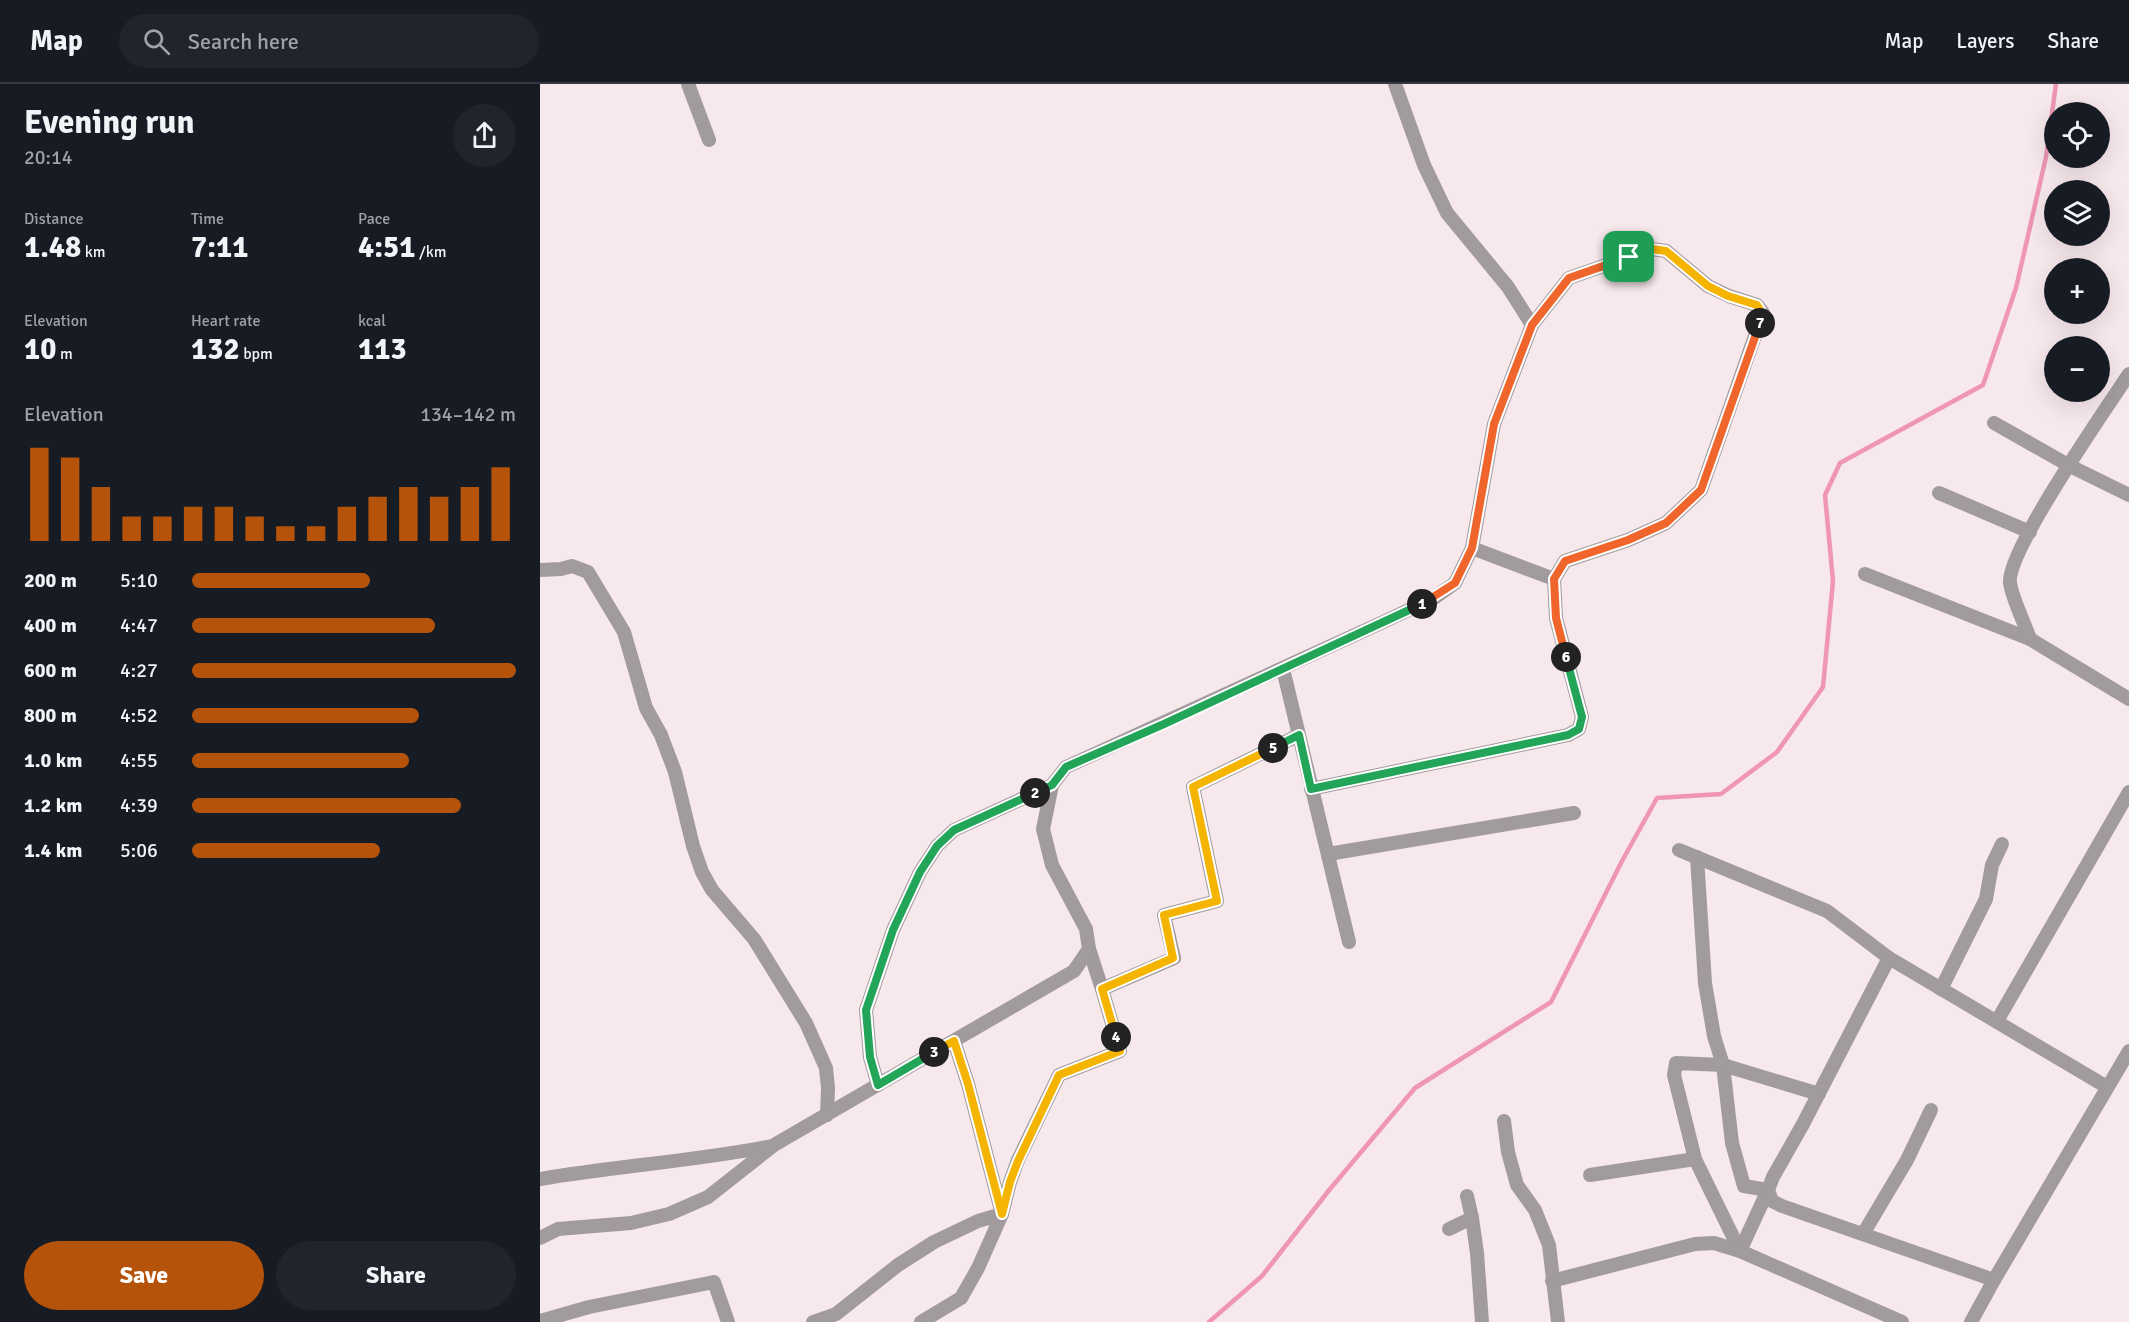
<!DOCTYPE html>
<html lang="en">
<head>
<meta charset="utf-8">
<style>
  body { margin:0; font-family:Signika,sans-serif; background:#20242c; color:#f1f3f6; height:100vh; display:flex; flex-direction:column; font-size:22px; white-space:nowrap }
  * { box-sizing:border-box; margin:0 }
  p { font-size:20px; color:#9ea1a6 }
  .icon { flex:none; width:33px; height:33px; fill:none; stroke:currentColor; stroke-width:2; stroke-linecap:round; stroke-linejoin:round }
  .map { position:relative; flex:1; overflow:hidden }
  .sheet { display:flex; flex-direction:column; background:#171b24; width:540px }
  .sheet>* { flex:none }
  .buttons { position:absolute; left:1504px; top:18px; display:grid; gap:12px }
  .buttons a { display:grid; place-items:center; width:66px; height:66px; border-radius:50%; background:#171b24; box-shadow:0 6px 24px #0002; font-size:30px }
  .pin { position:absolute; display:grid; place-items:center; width:51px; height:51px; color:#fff; margin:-26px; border-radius:12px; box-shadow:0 3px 9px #0006 }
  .km { position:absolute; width:30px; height:30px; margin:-15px; border-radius:50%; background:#222; color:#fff; font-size:16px; line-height:30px; text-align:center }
  .round { display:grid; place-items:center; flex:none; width:63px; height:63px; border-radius:32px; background:#20242c }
  .summary { display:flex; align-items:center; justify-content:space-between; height:102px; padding:0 24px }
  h1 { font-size:33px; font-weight:700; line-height:45px }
  .figures { display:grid; grid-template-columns:repeat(3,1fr); gap:9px; height:102px; padding:6px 24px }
  .figures div { display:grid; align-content:center }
  .figures b { font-size:30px; font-weight:700 }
  .figures small { font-size:16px; font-weight:400 }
  .figures p { font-size:16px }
  .chart { height:168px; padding:12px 24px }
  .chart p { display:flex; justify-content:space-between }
  .chart svg { width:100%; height:108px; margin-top:6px; stroke:#b45309; stroke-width:6 }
  .action { display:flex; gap:12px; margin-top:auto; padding:12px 24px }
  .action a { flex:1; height:69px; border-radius:36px; background:#b45309; color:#fff; font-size:24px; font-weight:700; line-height:69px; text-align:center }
  .action a+a { background:#20242c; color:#f1f3f6 }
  ul { padding:0 24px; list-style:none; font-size:20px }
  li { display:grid; grid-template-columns:96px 72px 1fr; align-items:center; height:45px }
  li i { height:15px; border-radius:8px; background:#b45309 }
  header { display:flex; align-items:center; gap:36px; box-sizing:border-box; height:84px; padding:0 30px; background:#171b24; border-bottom:2px solid #363941 }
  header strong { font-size:28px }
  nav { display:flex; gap:33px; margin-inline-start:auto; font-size:21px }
  .search { width:420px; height:54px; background:#20242c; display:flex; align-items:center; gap:15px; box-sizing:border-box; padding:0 21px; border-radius:33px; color:#9ea1a6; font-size:22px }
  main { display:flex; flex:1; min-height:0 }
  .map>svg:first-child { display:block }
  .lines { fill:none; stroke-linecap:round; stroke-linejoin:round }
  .stream { stroke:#ee96b3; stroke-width:4.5 }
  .minor { stroke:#a19b9d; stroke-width:14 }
  .split-1-casing { stroke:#fff; stroke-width:12 }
  .split-2-casing { stroke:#fff; stroke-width:12 }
  .split-3-casing { stroke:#fff; stroke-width:12 }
  .split-4-casing { stroke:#fff; stroke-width:12 }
  .split-5-casing { stroke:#fff; stroke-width:12 }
  .split-6-casing { stroke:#fff; stroke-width:12 }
  .split-7-casing { stroke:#fff; stroke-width:12 }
  .split-8-casing { stroke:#fff; stroke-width:12 }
  .split-1 { stroke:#f0652b; stroke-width:8 }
  .split-2 { stroke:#22a559; stroke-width:8 }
  .split-3 { stroke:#22a559; stroke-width:8 }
  .split-4 { stroke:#f5b400; stroke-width:8 }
  .split-5 { stroke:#f5b400; stroke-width:8 }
  .split-6 { stroke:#22a559; stroke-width:8 }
  .split-7 { stroke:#f0652b; stroke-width:8 }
  .split-8 { stroke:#f5b400; stroke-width:8 }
</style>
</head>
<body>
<header>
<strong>Map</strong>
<div class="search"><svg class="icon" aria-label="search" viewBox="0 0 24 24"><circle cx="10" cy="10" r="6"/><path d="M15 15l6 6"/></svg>Search here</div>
<nav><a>Map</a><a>Layers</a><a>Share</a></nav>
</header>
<main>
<section class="sheet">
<div class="summary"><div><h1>Evening run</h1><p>20:14</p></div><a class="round"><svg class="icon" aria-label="share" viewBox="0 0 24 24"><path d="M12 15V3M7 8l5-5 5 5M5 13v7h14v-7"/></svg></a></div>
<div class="figures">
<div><p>Distance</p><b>1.48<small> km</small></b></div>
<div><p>Time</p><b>7:11</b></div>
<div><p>Pace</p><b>4:51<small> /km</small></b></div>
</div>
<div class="figures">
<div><p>Elevation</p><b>10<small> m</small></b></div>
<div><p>Heart rate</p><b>132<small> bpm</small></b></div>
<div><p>kcal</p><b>113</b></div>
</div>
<div class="chart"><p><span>Elevation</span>134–142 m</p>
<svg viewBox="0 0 160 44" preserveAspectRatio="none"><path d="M5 44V6M15 44V10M25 44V22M35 44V34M45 44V34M55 44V30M65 44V30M75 44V34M85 44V38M95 44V38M105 44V30M115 44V26M125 44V22M135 44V26M145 44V22M155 44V14"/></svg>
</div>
<ul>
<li><b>200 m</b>5:10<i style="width:55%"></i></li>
<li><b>400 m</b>4:47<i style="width:75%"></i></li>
<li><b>600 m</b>4:27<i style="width:100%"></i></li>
<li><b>800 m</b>4:52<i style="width:70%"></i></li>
<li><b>1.0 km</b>4:55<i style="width:67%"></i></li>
<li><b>1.2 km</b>4:39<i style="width:83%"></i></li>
<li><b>1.4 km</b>5:06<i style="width:58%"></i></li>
</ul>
<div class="action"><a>Save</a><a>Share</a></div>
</section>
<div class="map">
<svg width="1589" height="1238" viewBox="0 0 1589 1238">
  <rect width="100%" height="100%" fill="#f7e8ec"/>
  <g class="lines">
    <!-- stream -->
    <path class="stream" d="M669 1238 722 1192 790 1105 875 1004 1011 918 1082 777 1117 714 1181 710 1237 668 1283 603 1293 497 1285 411 1300 379 1443 301 1476 204 1506 73 1516 0"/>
    <!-- minor -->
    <g class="minor">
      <path d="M148 0 169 56"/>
      <path d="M1454 339 1530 382 1589 411"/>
      <path d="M1399 409 1490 448"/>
      <path d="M932 464 1014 495"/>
      <path d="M0 486 21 485 32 482 48 488 84 548 106 624 121 651 135 688 153 762 162 788 172 806 214 855 266 939 286 984 288 1004 287 1031"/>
      <path d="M1325 490 1490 555 1589 615"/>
      <path d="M1490 555C1485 540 1472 514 1470 499 1466 468 1567 323 1589 290"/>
      <path d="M743 585 809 858"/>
      <path d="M771 705 1028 651 1039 645 1042 633 1016 534 1014 495 1025 477 1088 456 1126 439 1161 406 1223 229 1217 221 1189 212 1168 202 1126 167 1112 165 1029 194 992 241"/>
      <path d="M1139 766 1287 827 1349 874 1567 1003"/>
      <path d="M788 770 1034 729"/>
      <path d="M1157 773 1165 899 1174 952 1183 981 1192 1059 1204 1102 1228 1106 1200 1167"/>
      <path d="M549 865 562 905"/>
      <path d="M1349 874 1263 1040 1233 1093 1228 1106 1232 1117 1242 1122 1454 1196"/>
      <path d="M1401 905 1446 815 1452 781 1462 760"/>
      <path d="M1457 937 1589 708"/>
      <path d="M338 1001 330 973 326 926 353 846 380 788 397 762 414 746 512 701"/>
      <path d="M964 1037 968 1068 977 1101 995 1126 1009 1161 1018 1238"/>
      <path d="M1050 1091 1155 1075"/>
      <path d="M0 1095C77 1082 155 1077 232 1062"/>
      <path d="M932 1134 937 1169 942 1238"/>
      <path d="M909 1145 932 1134 927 1112"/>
      <path d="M1323 1150 1367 1076 1391 1026"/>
      <path d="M0 1154 18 1145 91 1139 129 1130 168 1113 234 1061 534 887 549 865 546 845 512 781 503 745 512 701 526 683 841 539 894 514 915 499 932 464 954 340 992 241 968 203 907 129 884 81 855 0"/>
      <path d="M1200 1167 1155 1075 1134 991 1136 979 1183 981 1279 1010"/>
      <path d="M1012 1197 1155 1160 1174 1159 1200 1167 1362 1238"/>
      <path d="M0 1237 49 1223 174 1198 188 1238"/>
      <path d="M273 1238 296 1230 358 1181 394 1158 438 1137 462 1130 428 1000 414 957"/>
      <path d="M381 1238 421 1214 438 1184 462 1130 470 1098 478 1076 519 991 580 967 562 905 634 874 624 831 677 817 653 703 759 651"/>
      <path d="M1431 1238 1454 1196 1589 967"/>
    </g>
  </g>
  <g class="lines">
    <defs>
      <path id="split-1" d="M882 520 915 499 932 464 954 340 992 241 1029 194 1089 173"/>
      <path id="split-2" d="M495 709 512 701 526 683 624 640 882 520"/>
      <path id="split-3" d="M394 968 338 1001 330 973 326 926 353 846 380 788 397 762 414 746 495 709"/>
      <path id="split-4" d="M394 968 414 957 428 1000 462 1130 470 1098 478 1077 519 991 580 967 576 953"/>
      <path id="split-5" d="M576 953 562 905 633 874 624 831 677 817 653 703 733 664"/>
      <path id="split-6" d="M733 664 759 651 771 705 1028 651 1039 645 1042 633 1026 573"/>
      <path id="split-7" d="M1026 573 1016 534 1014 495 1025 477 1088 456 1126 439 1161 406 1220 239"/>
      <path id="split-8" d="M1089 173 1112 165 1126 167 1168 202 1188 212 1217 221 1222 229 1220 239"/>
    </defs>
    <!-- split-1 casing -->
    <use href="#split-1" class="split-1-casing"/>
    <!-- split-2 casing -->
    <use href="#split-2" class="split-2-casing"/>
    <!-- split-3 casing -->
    <use href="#split-3" class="split-3-casing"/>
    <!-- split-4 casing -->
    <use href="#split-4" class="split-4-casing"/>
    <!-- split-5 casing -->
    <use href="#split-5" class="split-5-casing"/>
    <!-- split-6 casing -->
    <use href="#split-6" class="split-6-casing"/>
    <!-- split-7 casing -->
    <use href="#split-7" class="split-7-casing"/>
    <!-- split-8 casing -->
    <use href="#split-8" class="split-8-casing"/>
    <!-- split-1 -->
    <use href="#split-1" class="split-1"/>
    <!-- split-2 -->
    <use href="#split-2" class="split-2"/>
    <!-- split-3 -->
    <use href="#split-3" class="split-3"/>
    <!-- split-4 -->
    <use href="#split-4" class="split-4"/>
    <!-- split-5 -->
    <use href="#split-5" class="split-5"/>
    <!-- split-6 -->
    <use href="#split-6" class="split-6"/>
    <!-- split-7 -->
    <use href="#split-7" class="split-7"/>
    <!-- split-8 -->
    <use href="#split-8" class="split-8"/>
  </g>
</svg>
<div class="buttons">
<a><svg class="icon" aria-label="locate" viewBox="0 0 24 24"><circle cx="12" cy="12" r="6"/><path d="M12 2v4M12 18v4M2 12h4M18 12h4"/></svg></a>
<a><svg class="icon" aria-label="layers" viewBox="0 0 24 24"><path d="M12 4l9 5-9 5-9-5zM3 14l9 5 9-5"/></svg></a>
<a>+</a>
<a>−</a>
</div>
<div class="pin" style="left:1089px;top:173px;background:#1e9e55"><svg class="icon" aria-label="arrive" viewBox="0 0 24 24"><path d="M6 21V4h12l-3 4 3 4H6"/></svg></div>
<b class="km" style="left:882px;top:520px">1</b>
<b class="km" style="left:495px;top:709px">2</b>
<b class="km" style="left:394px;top:968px">3</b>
<b class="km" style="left:576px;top:953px">4</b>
<b class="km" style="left:733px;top:664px">5</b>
<b class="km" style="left:1026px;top:573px">6</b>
<b class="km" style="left:1220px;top:239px">7</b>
</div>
</main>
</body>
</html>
